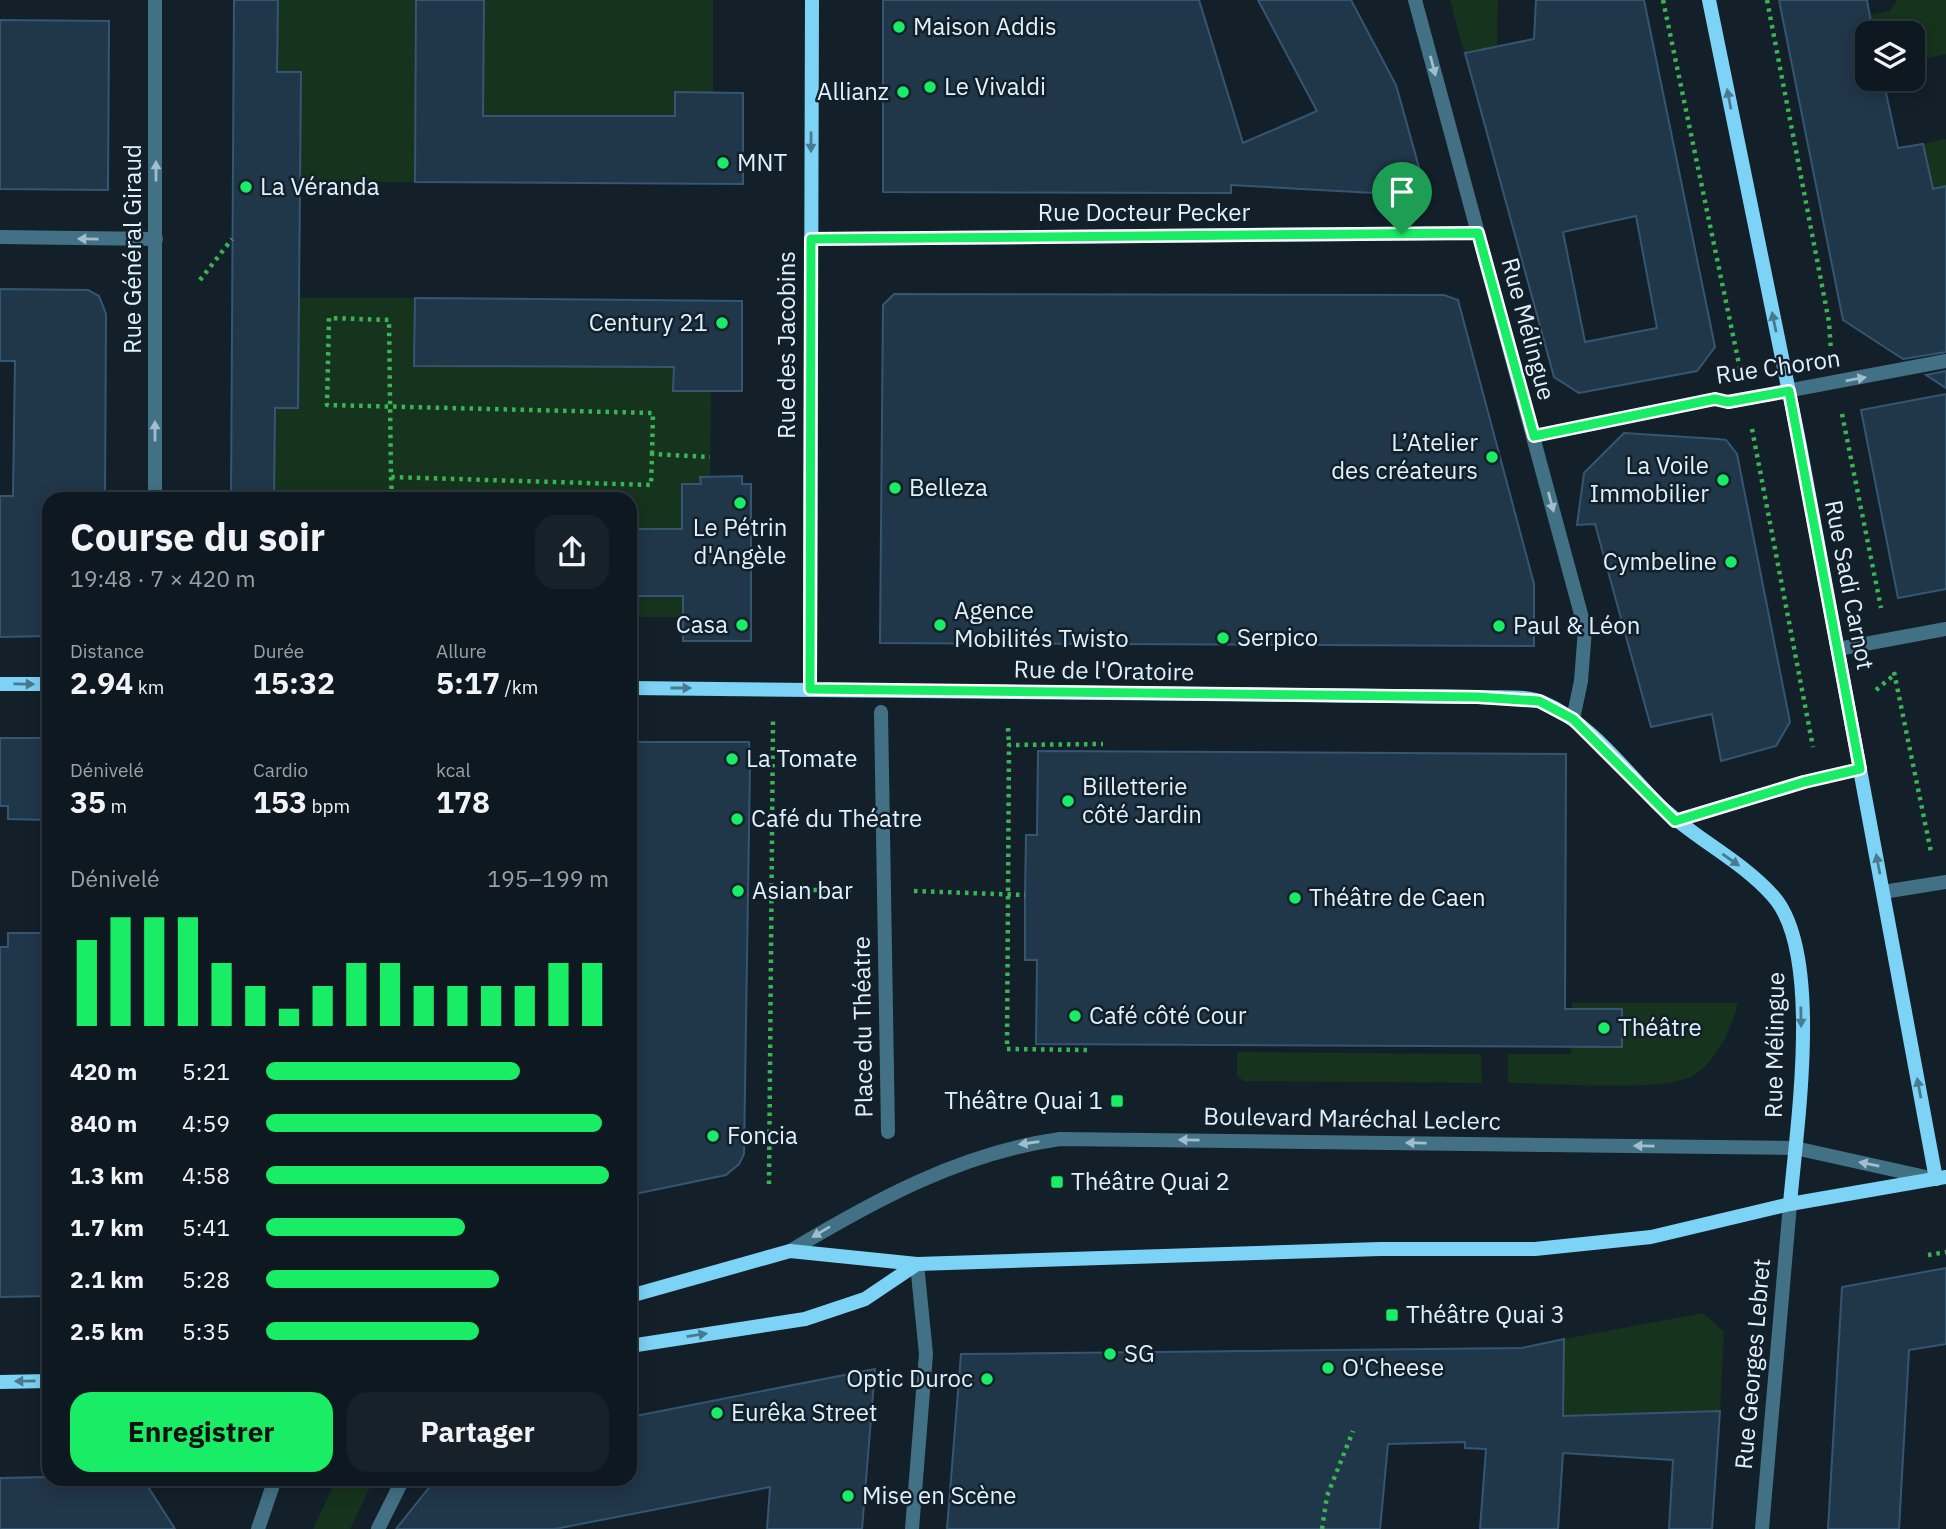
<!DOCTYPE html>
<html lang="fr">
<head>
<meta charset="utf-8">
<style>
  body { margin:0; font-family:"IBM Plex Sans",sans-serif; background:#172129; color:#f1f3f6; height:100vh; display:flex; flex-direction:column; font-size:26px; white-space:nowrap }
  * { box-sizing:border-box; margin:0 }
  p { font-size:23px; color:#9ba0a5 }
  .icon { flex:none; width:38px; height:38px; fill:none; stroke:currentColor; stroke-width:2; stroke-linecap:round; stroke-linejoin:round }
  .map { position:relative; flex:1; overflow:hidden }
  .side { position:absolute; left:42px; top:492px; width:595px; height:994px; display:flex; flex-direction:column; background:#0e1820; border-radius:21px; box-shadow:0 4px 18px #0003,0 0 0 2px #2e373e }
  .side>* { flex:none }
  .fabs { position:absolute; left:1855px; top:21px; display:grid; gap:14px }
  .fabs a { display:grid; place-items:center; width:70px; height:70px; border-radius:14px; background:#0e1820; box-shadow:0 4px 18px #0003,0 0 0 2px #2e373e; font-size:35px }
  .pin { position:absolute; display:grid; place-items:center; width:60px; height:60px; color:#fff; margin:-72px -30px; border-radius:50% 50% 50% 0; rotate:-45deg; box-shadow:0 0 7px #0007 }
  .pin .icon { rotate:45deg }
  .round { display:grid; place-items:center; flex:none; width:74px; height:74px; border-radius:21px; background:#172129 }
  .summary { display:flex; align-items:center; justify-content:space-between; height:119px; padding:0 28px }
  h1 { font-size:38px; font-weight:800; line-height:52px }
  .figures { display:grid; grid-template-columns:repeat(3,1fr); gap:10px; height:119px; padding:7px 28px }
  .figures div { display:grid; align-content:center }
  .figures b { font-size:30px; font-weight:800 }
  .figures small { font-size:19px; font-weight:400 }
  .figures p { font-size:19px }
  .chart { height:196px; padding:14px 28px }
  .chart p { display:flex; justify-content:space-between }
  .chart svg { width:100%; height:126px; margin-top:7px; stroke:#19ed65; stroke-width:6 }
  .primary-button { display:flex; gap:14px; margin-top:auto; padding:14px 28px }
  .primary-button a { flex:1; height:80px; border-radius:21px; background:#19ed65; color:#111; font-size:28px; font-weight:800; line-height:80px; text-align:center }
  .primary-button a+a { background:#172129; color:#f1f3f6 }
  ul { padding:0 28px; list-style:none; font-size:23px }
  li { display:grid; grid-template-columns:112px 84px 1fr; align-items:center; height:52px }
  li i { height:18px; border-radius:9px; background:#19ed65 }
  .map>svg:first-child { display:block }
  .green { fill:#16331d }
  .building { fill:#203649; stroke:#345673; stroke-width:2; fill-rule:evenodd }
  .lines { fill:none; stroke-linecap:round; stroke-linejoin:round }
  .path { stroke:#3bb453; stroke-width:4.5; stroke-dasharray:3.5 5; stroke-linecap:butt }
  .lane { stroke:#427185; stroke-width:14 }
  .street { stroke:#427185; stroke-width:14 }
  .secondary { stroke:#7dd3f5; stroke-width:14 }
  .oneway { fill:#a0becc }
  .oneway2 { fill:#487a90 }
  .route-casing { stroke:#fff; stroke-width:14 }
  .route { stroke:#19ed65; stroke-width:9 }
  .poi-dot { fill:#19ed65; stroke:#13202a; stroke-width:2.5 }
  .labels { text-anchor:middle; stroke-width:5; stroke-linejoin:round; paint-order:stroke }
  .poi-label { font-size:24px; fill:#def1fc; stroke:#13202a; text-anchor:start }
  .street-label { font-size:24px; fill:#def1fc; stroke:#13202a }
</style>
</head>
<body>
<div class="map">
<svg width="1946" height="1529" viewBox="0 0 1946 1529">
  <rect width="100%" height="100%" fill="#13202a"/>
  <!-- green -->
  <g class="green">
    <path d="M278 0H416L415 182H300L301 72H277Z"/>
    <path d="M484 0H713V93L675 116H466Z"/>
    <path d="M1450 0H1498L1497 46 1464 53Z"/>
    <path d="M1897 0H1946V54L1913 62V33H1873L1869 15 1890 11Z"/>
    <path d="M1946 139V203L1943 187 1911 193 1905 161 1926 156 1923 144Z"/>
    <path d="M300 298H415L414 366 674 367V390L711 391 710 477H701V484H683L682 529H630V499H274L275 408H298Z"/>
    <rect x="630" y="596" width="53" height="21"/>
    <path d="M1572 1003H1738C1732 1029 1714 1067 1688 1078 1653 1092 1550 1083 1508 1083V1054H1571Z"/>
    <path d="M1237 1052 1481 1054 1482 1083 1244 1081 1237 1076Z"/>
    <path d="M1703 1313 1724 1332 1720 1411 1563 1417 1564 1339Z"/>
    <path d="M374 1479 350 1529H313L336 1480Z"/>
  </g>
  <!-- building -->
  <g class="building">
    <path d="M234 0H278L277 72H301L298 408H275L274 499H231Z"/>
    <path d="M416 0H484L483 116H675V92L743 93V184L415 182Z"/>
    <path d="M883 0H1199L1243 143 1317 111 1258 0H1351L1396 85 1427 196 1231 185V193L883 192Z"/>
    <path d="M1536 0H1644L1715 347 1697 371 1579 393 1554 377 1465 53 1534 39ZM1636 216 1657 328 1585 342 1563 232Z"/>
    <path d="M1779 0H1867L1873 33H1867V79H1883L1898 148 1923 144 1933 189 1946 186V352L1903 359 1843 320Z"/>
    <path d="M0 20 109 21 108 190 0 189Z"/>
    <path d="M0 289 88 290 99 296 106 314 105 499H49V636L0 637V496H13L15 361H0Z"/>
    <path d="M894 294 1444 295 1458 300 1534 584V646L880 643 883 305Z"/>
    <path d="M415 298 742 301V391H673L674 367 414 366Z"/>
    <path d="M1946 371V388L1926 375Z"/>
    <path d="M1946 394V589L1898 598 1861 410Z"/>
    <path d="M1624 433 1718 439 1726 440 1737 454 1790 722 1776 746 1721 761 1712 714 1651 727 1595 524 1577 525 1584 473Z"/>
    <path d="M742 476V484H751V641H683V596H630V529H682V484H701L700 477Z"/>
    <path d="M0 738H49V820L8 819V806H0Z"/>
    <path d="M630 742H749L750 763 744 1154 739 1164 726 1175 630 1195Z"/>
    <path d="M1038 751 1566 754 1565 1009H1622V1047L1036 1044 1037 960H1025V895L1026 835H1037Z"/>
    <path d="M8 933H49V1296L0 1297V947H8Z"/>
    <path d="M1946 1268V1344L1909 1350 1899 1529H1828L1842 1287Z"/>
    <path d="M1564 1339 1563 1416 1720 1411 1712 1529H1669L1673 1460 1563 1453 1558 1529H1480L1486 1449 1465 1448V1442L1388 1444 1380 1529H947L961 1354 1522 1348Z"/>
    <path d="M875 1369 862 1529H767L770 1487 555 1529H396L436 1479H630V1417Z"/>
    <path d="M49 1477 143 1479 175 1529H0V1478Z"/>
  </g>
  <g class="lines">
    <!-- path -->
    <g class="path">
      <path d="M1663 0 1740 369"/>
      <path d="M1767 0 1829 322 1831 351"/>
      <path d="M200 280 232 239"/>
      <path d="M1842 414 1881 608"/>
      <path d="M1752 429 1813 747"/>
      <path d="M652 454 653 413 327 405 329 318 389 320 391 477 651 485 652 454 710 457"/>
      <path d="M391 477 392 499"/>
      <path d="M1894 672 1931 852"/>
      <path d="M1876 690 1894 675"/>
      <path d="M1008 728 1009 745"/>
      <path d="M771 890H853"/>
      <path d="M914 891 1025 895"/>
      <path d="M1087 1050 1007 1049 1009 745 1103 744"/>
      <path d="M769 1184 773 720"/>
      <path d="M1928 1255 1946 1252"/>
      <path d="M1322 1529 1327 1496 1353 1431"/>
    </g>
    <!-- lane -->
    <g class="lane">
      <path d="M1838 649 1946 629"/>
      <path d="M1883 892 1946 882"/>
      <path d="M790 1251C875 1200 961 1153 1060 1139L1795 1148 1935 1179"/>
    </g>
    <!-- street -->
    <g class="street">
      <path d="M1415 0 1585 629 1581 681 1573 719"/>
      <path d="M0 237 156 239"/>
      <path d="M811 239 1478 233"/>
      <path d="M1534 436 1715 399 1728 402 1946 361"/>
      <path d="M155 499V0"/>
      <path d="M881 712 888 1132"/>
      <path d="M1675 821 1804 782 1860 769"/>
      <path d="M258 1529 275 1479"/>
      <path d="M378 1529 403 1479"/>
      <path d="M912 1529 926 1354 917 1264"/>
      <path d="M1762 1529 1790 1204"/>
    </g>
    <!-- secondary -->
    <g class="secondary">
      <path d="M1709 0 1799 441 1936 1179"/>
      <path d="M0 684H49"/>
      <path d="M630 688 1478 697C1497 698 1524 695 1542 702 1588 721 1623 768 1657 803 1693 838 1740 859 1773 896 1824 953 1796 1131 1790 1204"/>
      <path d="M810 689 812 0"/>
      <path d="M630 1296 790 1251 917 1264 1380 1249H1535L1651 1237 1790 1204 1946 1177"/>
      <path d="M630 1346 805 1319 865 1299 917 1264"/>
      <path d="M0 1382 49 1381"/>
    </g>
  </g>
  <!-- one-way arrows -->
  <defs><path id="oneway-solid" d="M-6-.8H1V-3.2L6.5 0L1 3.2V.8H-6Z" transform="scale(1.75)"/></defs>
  <g class="oneway">
    <use href="#oneway-solid" transform="translate(1433 66) rotate(75)"/>
    <use href="#oneway-solid" transform="translate(156 171) rotate(-90)"/>
    <use href="#oneway-solid" transform="translate(88 239) rotate(-179)"/>
    <use href="#oneway-solid" transform="translate(1856 379) rotate(-10)"/>
    <use href="#oneway-solid" transform="translate(155 431) rotate(-90)"/>
    <use href="#oneway-solid" transform="translate(1551 502) rotate(75)"/>
    <use href="#oneway-solid" transform="translate(1189 1140) rotate(-179)"/>
    <use href="#oneway-solid" transform="translate(1029 1143) rotate(172)"/>
    <use href="#oneway-solid" transform="translate(1416 1143) rotate(-179)"/>
    <use href="#oneway-solid" transform="translate(1644 1146) rotate(-179)"/>
    <use href="#oneway-solid" transform="translate(1869 1164) rotate(-168)"/>
    <use href="#oneway-solid" transform="translate(821 1232) rotate(149)"/>
  </g>
  <g class="oneway2">
    <use href="#oneway-solid" transform="translate(1729 99) rotate(-101)"/>
    <use href="#oneway-solid" transform="translate(811 142) rotate(90)"/>
    <use href="#oneway-solid" transform="translate(1774 322) rotate(-102)"/>
    <use href="#oneway-solid" transform="translate(24 684) rotate(1)"/>
    <use href="#oneway-solid" transform="translate(681 688)"/>
    <use href="#oneway-solid" transform="translate(1731 860) rotate(35)"/>
    <use href="#oneway-solid" transform="translate(1878 864) rotate(-101)"/>
    <use href="#oneway-solid" transform="translate(1801 1017) rotate(89)"/>
    <use href="#oneway-solid" transform="translate(1919 1088) rotate(-101)"/>
    <use href="#oneway-solid" transform="translate(697 1335) rotate(-9)"/>
    <use href="#oneway-solid" transform="translate(25 1381) rotate(179)"/>
  </g>
  <g class="lines">
    <defs>
      <path id="route" d="M1478 233 1534 436 1715 399 1728 402 1789 391 1860 769 1804 782 1675 821 1573 719 1539 701 1478 697 810 689 811 239Z"/>
    </defs>
    <!-- route casing -->
    <use href="#route" class="route-casing"/>
    <!-- route -->
    <use href="#route" class="route"/>
  </g>
  <!-- markers -->
  <g class="poi-dot">
    <circle cx="899" cy="27" r="7"/>
    <circle cx="930" cy="87" r="7"/>
    <circle cx="903" cy="92" r="7"/>
    <circle cx="723" cy="163" r="7"/>
    <circle cx="246" cy="187" r="7"/>
    <circle cx="722" cy="323" r="7"/>
    <circle cx="1492" cy="457" r="7"/>
    <circle cx="1723" cy="480" r="7"/>
    <circle cx="895" cy="488" r="7"/>
    <circle cx="740" cy="503" r="7"/>
    <circle cx="1731" cy="562" r="7"/>
    <circle cx="742" cy="625" r="7"/>
    <circle cx="940" cy="625" r="7"/>
    <circle cx="1499" cy="626" r="7"/>
    <circle cx="1223" cy="638" r="7"/>
    <circle cx="732" cy="759" r="7"/>
    <circle cx="1068" cy="801" r="7"/>
    <circle cx="737" cy="819" r="7"/>
    <circle cx="738" cy="891" r="7"/>
    <circle cx="1295" cy="898" r="7"/>
    <circle cx="1075" cy="1016" r="7"/>
    <circle cx="1604" cy="1028" r="7"/>
    <rect x="1110" y="1094" width="14" height="14" rx="3.5"/>
    <circle cx="713" cy="1136" r="7"/>
    <rect x="1050" y="1175" width="14" height="14" rx="3.5"/>
    <rect x="1385" y="1308" width="14" height="14" rx="3.5"/>
    <circle cx="1110" cy="1354" r="7"/>
    <circle cx="1328" cy="1368" r="7"/>
    <circle cx="987" cy="1379" r="7"/>
    <circle cx="717" cy="1413" r="7"/>
    <circle cx="848" cy="1496" r="7"/>
  </g>
  <g class="labels">
    <!-- poi labels -->
    <g class="poi-label">
      <text x="913" y="35">Maison Addis</text>
      <text x="944" y="95">Le Vivaldi</text>
      <text x="889" y="100" text-anchor="end">Allianz</text>
      <text x="737" y="171">MNT</text>
      <text x="260" y="195">La Véranda</text>
      <text x="708" y="331" text-anchor="end">Century 21</text>
      <text x="1478" y="451" text-anchor="end">L’Atelier<tspan x="1478" dy="28">des créateurs</tspan></text>
      <text x="1709" y="474" text-anchor="end">La Voile<tspan x="1709" dy="28">Immobilier</tspan></text>
      <text x="909" y="496">Belleza</text>
      <text x="740" y="536" text-anchor="middle">Le Pétrin<tspan x="740" dy="28">d'Angèle</tspan></text>
      <text x="1717" y="570" text-anchor="end">Cymbeline</text>
      <text x="954" y="619">Agence<tspan x="954" dy="28">Mobilités Twisto</tspan></text>
      <text x="728" y="633" text-anchor="end">Casa</text>
      <text x="1513" y="634">Paul &amp; Léon</text>
      <text x="1237" y="646">Serpico</text>
      <text x="746" y="767">La Tomate</text>
      <text x="1082" y="795">Billetterie<tspan x="1082" dy="28">côté Jardin</tspan></text>
      <text x="751" y="827">Café du Théatre</text>
      <text x="752" y="899">Asian bar</text>
      <text x="1309" y="906">Théâtre de Caen</text>
      <text x="1089" y="1024">Café côté Cour</text>
      <text x="1618" y="1036">Théâtre</text>
      <text x="1103" y="1109" text-anchor="end">Théâtre Quai 1</text>
      <text x="727" y="1144">Foncia</text>
      <text x="1071" y="1190">Théâtre Quai 2</text>
      <text x="1406" y="1323">Théâtre Quai 3</text>
      <text x="1124" y="1362">SG</text>
      <text x="1342" y="1376">O'Cheese</text>
      <text x="973" y="1387" text-anchor="end">Optic Duroc</text>
      <text x="731" y="1421">Eurêka Street</text>
      <text x="862" y="1504">Mise en Scène</text>
    </g>
    <!-- street labels -->
    <g class="street-label">
      <text x="1144" y="221">Rue Docteur Pecker</text>
      <text transform="translate(133 249) rotate(-90)" y="8">Rue Général Giraud</text>
      <text transform="translate(1528 329) rotate(75)" y="8">Rue Mélingue</text>
      <text transform="translate(787 345) rotate(-90)" y="8">Rue des Jacobins</text>
      <text transform="translate(1778 367) rotate(-8)" y="8">Rue Choron</text>
      <text transform="translate(1849 585) rotate(79)" y="8">Rue Sadi Carnot</text>
      <text transform="translate(1104 671) rotate(1)" y="8">Rue de l'Oratoire</text>
      <text transform="translate(863 1027) rotate(-91)" y="8">Place du Théatre</text>
      <text transform="translate(1775 1045) rotate(-89)" y="8">Rue Mélingue</text>
      <text transform="translate(1352 1119) rotate(1)" y="8">Boulevard Maréchal Leclerc</text>
      <text transform="translate(1753 1364) rotate(-85)" y="8">Rue Georges Lebret</text>
    </g>
  </g>
</svg>
<div class="fabs">
<a><svg class="icon" aria-label="layers" viewBox="0 0 24 24"><path d="M12 4l9 5-9 5-9-5zM3 14l9 5 9-5"/></svg></a>
</div>
<div class="pin" style="left:1402px;top:234px;background:#1e9e55"><svg class="icon" aria-label="arrive" viewBox="0 0 24 24"><path d="M6 21V4h12l-3 4 3 4H6"/></svg></div>
<section class="side">
<div class="summary"><div><h1>Course du soir</h1><p>19:48 · 7 × 420 m</p></div><a class="round"><svg class="icon" aria-label="share" viewBox="0 0 24 24"><path d="M12 15V3M7 8l5-5 5 5M5 13v7h14v-7"/></svg></a></div>
<div class="figures">
<div><p>Distance</p><b>2.94<small> km</small></b></div>
<div><p>Durée</p><b>15:32</b></div>
<div><p>Allure</p><b>5:17<small> /km</small></b></div>
</div>
<div class="figures">
<div><p>Dénivelé</p><b>35<small> m</small></b></div>
<div><p>Cardio</p><b>153<small> bpm</small></b></div>
<div><p>kcal</p><b>178</b></div>
</div>
<div class="chart"><p><span>Dénivelé</span>195–199 m</p>
<svg viewBox="0 0 160 44" preserveAspectRatio="none"><path d="M5 44V14M15 44V6M25 44V6M35 44V6M45 44V22M55 44V30M65 44V38M75 44V30M85 44V22M95 44V22M105 44V30M115 44V30M125 44V30M135 44V30M145 44V22M155 44V22"/></svg>
</div>
<ul>
<li><b>420 m</b>5:21<i style="width:74%"></i></li>
<li><b>840 m</b>4:59<i style="width:98%"></i></li>
<li><b>1.3 km</b>4:58<i style="width:100%"></i></li>
<li><b>1.7 km</b>5:41<i style="width:58%"></i></li>
<li><b>2.1 km</b>5:28<i style="width:68%"></i></li>
<li><b>2.5 km</b>5:35<i style="width:62%"></i></li>
</ul>
<div class="primary-button"><a>Enregistrer</a><a>Partager</a></div>
</section>
</div>
</body>
</html>
